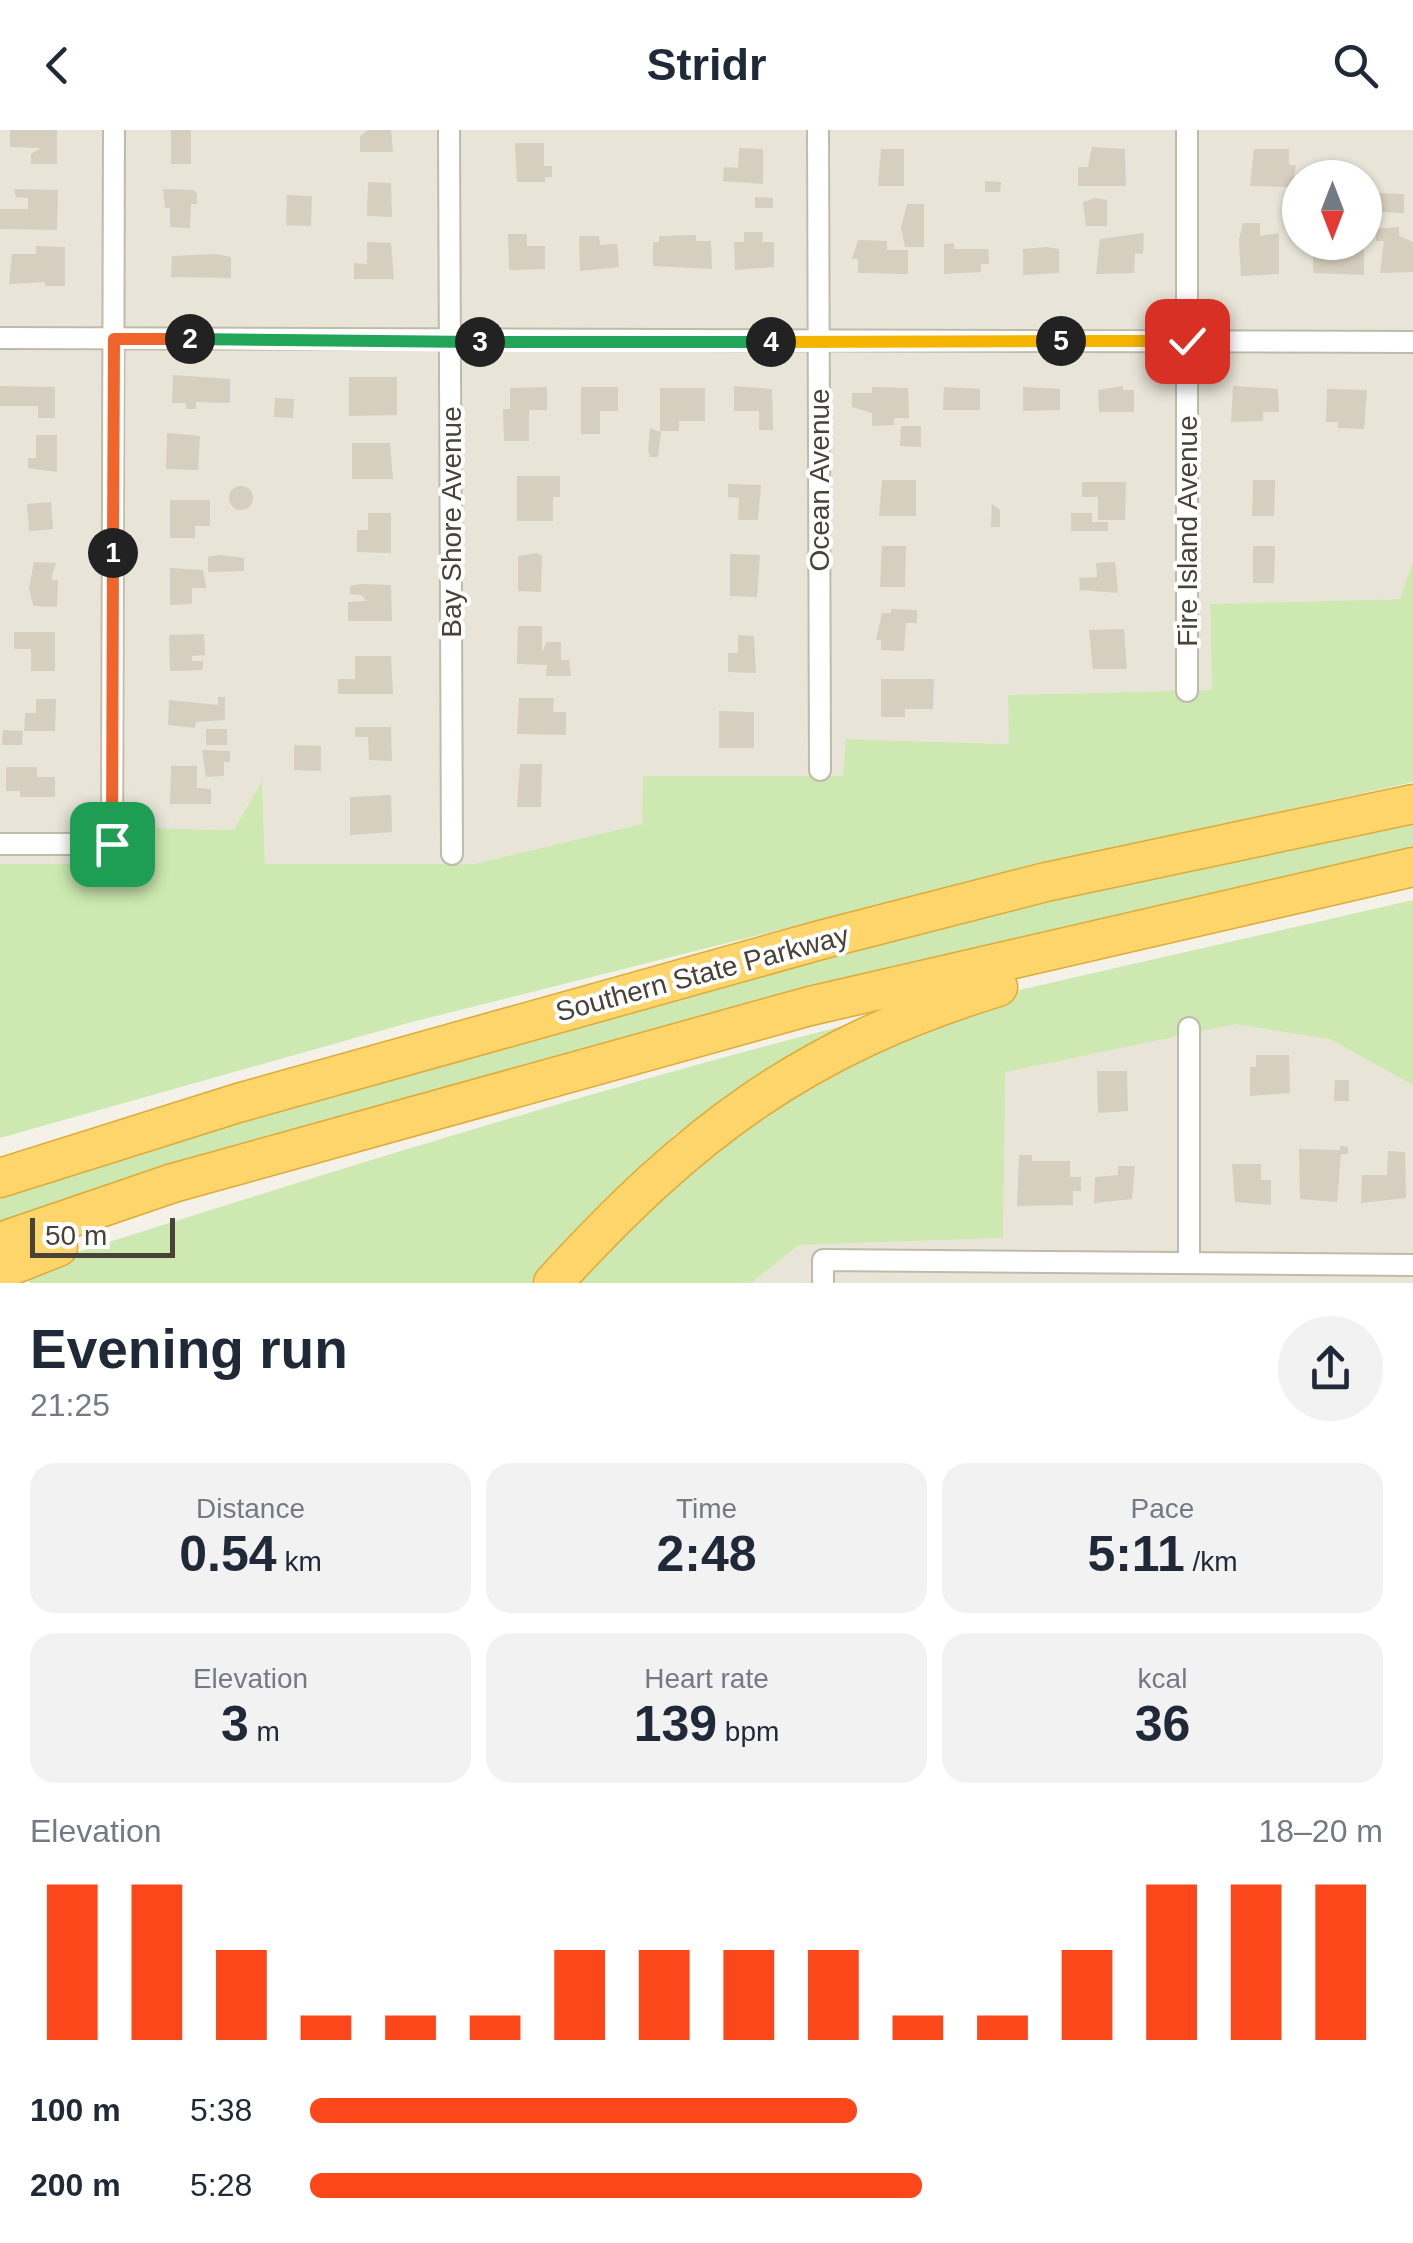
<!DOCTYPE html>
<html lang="en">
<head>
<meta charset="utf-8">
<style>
  body { margin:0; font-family:Helvetica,sans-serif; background:#f2f2f3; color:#1f2937; height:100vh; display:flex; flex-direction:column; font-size:38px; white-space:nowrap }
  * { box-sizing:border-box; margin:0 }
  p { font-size:32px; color:#747a83 }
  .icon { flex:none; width:55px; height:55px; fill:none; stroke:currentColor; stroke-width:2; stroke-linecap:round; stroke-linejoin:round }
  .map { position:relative; height:1153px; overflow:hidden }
  .details { display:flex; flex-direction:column; background:#fff; flex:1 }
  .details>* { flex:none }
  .needle { width:65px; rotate:180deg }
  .fabs { position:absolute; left:1282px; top:30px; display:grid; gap:20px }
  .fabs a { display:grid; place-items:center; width:100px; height:100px; border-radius:50%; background:#fff; box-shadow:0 2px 8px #0004; font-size:50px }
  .scale { position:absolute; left:30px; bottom:25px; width:145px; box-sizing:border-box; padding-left:10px; border:5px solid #484237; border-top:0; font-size:28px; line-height:35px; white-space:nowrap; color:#484237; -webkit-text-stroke:8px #fff; paint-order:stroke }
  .pin { position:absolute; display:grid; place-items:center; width:85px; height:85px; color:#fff; margin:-42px; border-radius:20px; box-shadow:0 5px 15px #0006 }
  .km { position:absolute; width:50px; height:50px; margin:-25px; border-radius:50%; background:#222; color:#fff; font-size:28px; line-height:50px; text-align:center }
  .round { display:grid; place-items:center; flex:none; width:105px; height:105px; border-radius:52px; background:#f2f2f3 }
  .summary { display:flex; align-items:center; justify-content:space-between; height:170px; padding:0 30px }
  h1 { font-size:55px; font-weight:700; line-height:75px }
  .metrics { display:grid; grid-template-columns:repeat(3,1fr); gap:15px; height:170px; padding:10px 30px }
  .metrics div { display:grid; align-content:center; border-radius:25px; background:#f2f2f3; text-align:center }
  .metrics b { font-size:50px; font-weight:700 }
  .metrics small { font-size:28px; font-weight:400 }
  .metrics p { font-size:28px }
  .chart { height:280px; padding:20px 30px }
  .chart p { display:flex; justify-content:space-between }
  .chart svg { width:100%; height:180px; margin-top:10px; stroke:#fb4719; stroke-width:6 }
  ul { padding:0 30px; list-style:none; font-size:32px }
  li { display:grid; grid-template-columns:160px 120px 1fr; align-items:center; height:75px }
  li i { height:25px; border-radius:12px; background:#fb4719 }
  header { display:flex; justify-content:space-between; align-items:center; height:130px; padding:0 30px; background:#fff; font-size:45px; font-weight:700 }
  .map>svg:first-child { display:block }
  .residential { fill:#e8e4d7; fill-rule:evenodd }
  .green { fill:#cde9b1 }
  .building { fill:#d6cebe }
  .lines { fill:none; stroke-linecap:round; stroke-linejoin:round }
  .street-casing { stroke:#c0baab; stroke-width:24 }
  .highway-casing { stroke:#deaa39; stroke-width:41 }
  .street { stroke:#fff; stroke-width:20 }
  .highway { stroke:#fed56a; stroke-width:38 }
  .split-1-casing { stroke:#fff; stroke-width:20 }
  .split-2-casing { stroke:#fff; stroke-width:20 }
  .split-3-casing { stroke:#fff; stroke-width:20 }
  .split-4-casing { stroke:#fff; stroke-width:20 }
  .split-5-casing { stroke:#fff; stroke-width:20 }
  .split-6-casing { stroke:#fff; stroke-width:20 }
  .split-1 { stroke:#f0652b; stroke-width:12 }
  .split-2 { stroke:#f0652b; stroke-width:12 }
  .split-3 { stroke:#22a559; stroke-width:12 }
  .split-4 { stroke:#22a559; stroke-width:12 }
  .split-5 { stroke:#f5b400; stroke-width:12 }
  .split-6 { stroke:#f5b400; stroke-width:12 }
  .labels { text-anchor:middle; stroke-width:8; stroke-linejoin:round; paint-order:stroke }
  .street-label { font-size:28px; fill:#484237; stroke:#fff }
</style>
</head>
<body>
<header><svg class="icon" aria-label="back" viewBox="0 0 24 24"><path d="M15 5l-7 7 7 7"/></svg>Stridr<svg class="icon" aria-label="search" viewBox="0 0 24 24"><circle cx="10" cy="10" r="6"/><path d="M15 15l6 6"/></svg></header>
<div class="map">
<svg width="1413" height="1153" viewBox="0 0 1413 1153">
  <rect width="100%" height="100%" fill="#f4f1e9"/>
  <!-- residential -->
  <g class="residential">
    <path d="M0 0H1413V431L1401 469 1210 474 1212 560 1009 565V614L847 609 843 646H644L642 694 473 734H265L262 654 234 700 134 699 128 734H0ZM1300 48H1365V112H1300Z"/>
    <path d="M1413 843V1153H751L799 1115 1003 1108 1004 942Z"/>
  </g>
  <!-- green -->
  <g class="green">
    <path d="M1413 431V652L1039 735 408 893 0 1008V734H127L134 698 234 700 262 651 265 734H473L642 694 643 646H843L846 609 1009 614 1008 565 1212 560 1210 474 1400 469Z"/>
    <path d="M1413 686V717L1080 796 0 1095V1065C162 1008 326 963 491 917 796 831 1104 756 1413 686Z"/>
    <path d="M1413 770V955L1330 909 1236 894 1005 942 1003 1108 799 1115 751 1153H560L595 1114 850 916 993 866Z"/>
    <path d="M850 894 750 952 674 1005 536 1153H29V1142L49 1131C315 1047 580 963 850 894Z"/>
  </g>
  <!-- building -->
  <g class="building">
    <path d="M10 0H57V34H31V24L41 18 10 17Z"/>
    <rect x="171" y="0" width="20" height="34"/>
    <path d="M368 0H391L393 22H360V6Z"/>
    <path d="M515 13H544V36H552V47H545V52H517Z"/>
    <path d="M1092 17 1125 19 1126 56H1078V37H1088Z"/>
    <path d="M739 18 763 19V54L723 51 724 37 738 38Z"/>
    <path d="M881 19H904V56H878Z"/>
    <path d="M1254 19H1289V35H1296L1292 57 1250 56Z"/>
    <path d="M985 51 1001 52 1000 62H985Z"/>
    <path d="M368 52 391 53 392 87 367 86Z"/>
    <path d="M14 59 58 60 57 100 0 99V79H28V68L16 67Z"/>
    <path d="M163 59 194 60 197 64V74H191L190 98 170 97V78H165Z"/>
    <path d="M1378 63 1404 64V83L1378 82Z"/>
    <path d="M287 65 312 66 311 96 286 95Z"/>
    <path d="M755 67 773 68V78H755Z"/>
    <path d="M1095 68 1107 70V96H1086L1083 72Z"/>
    <path d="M907 74H924V117H905L901 97Z"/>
    <path d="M1243 93H1260V106L1279 103V144L1241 146 1239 110Z"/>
    <path d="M1399 97V106L1413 112V142L1380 143 1384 111H1376V99Z"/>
    <path d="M744 102H763L762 112H774V137L735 140 734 112H744Z"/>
    <path d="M1144 103 1143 124 1135 123 1134 143 1096 144 1100 109Z"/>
    <path d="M508 104H527V116H545V139L509 140Z"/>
    <path d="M696 105V111H711L712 139 653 136V112H659V106Z"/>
    <path d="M579 106H599L600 115 617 114 619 137 580 141Z"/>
    <path d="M858 110 887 111V120H908V144L858 143V129H852Z"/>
    <path d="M367 112 391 113 394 149H354V133L367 134Z"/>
    <path d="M1313 112H1357V119H1364V145L1313 143Z"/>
    <path d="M954 113V119H988L989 134H981V142L944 144V114Z"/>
    <path d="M36 116 65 117V156H45V152L9 154 12 124H36Z"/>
    <path d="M1047 117 1059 119V143L1023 145V119Z"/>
    <path d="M216 124 231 127V148L171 147 172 126Z"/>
    <path d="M173 245 230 249V273L196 272V279H186V273H172Z"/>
    <path d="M349 247H397V285L349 286Z"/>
    <path d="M0 256 55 257V288H38V276H0Z"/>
    <path d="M734 256 772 259 773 300H759V281H734Z"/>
    <path d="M1123 256V260H1134V282H1099L1098 260Z"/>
    <path d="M1233 256 1278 259 1279 282H1263V291L1231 292Z"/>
    <path d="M547 257V280H529V311H504L503 279H510V258Z"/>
    <path d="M581 257H618V281H600V304H581Z"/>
    <path d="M872 257 908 258 909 288H894V295L872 296V283L852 277V263H872Z"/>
    <path d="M944 257 980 259V280H943Z"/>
    <path d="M1023 257 1060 259V280L1023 281Z"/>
    <path d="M660 258H705V291H679V301H660Z"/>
    <path d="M1327 259 1367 260 1364 299 1338 298V292H1326Z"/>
    <path d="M275 268 294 269 293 288 274 287Z"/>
    <path d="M901 296H921V317L900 316Z"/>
    <path d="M650 298 661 302 658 327H650L648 320Z"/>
    <path d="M167 303 200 306 198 340 166 339Z"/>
    <path d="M36 305H57V342L28 338V328H36Z"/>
    <path d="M352 313H390L393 349H352Z"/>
    <path d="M517 346H560V367H553V391H517Z"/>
    <path d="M882 350H916V386H879Z"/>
    <path d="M1253 350H1275L1274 386H1252Z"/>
    <path d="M1082 352H1126L1125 390H1098V367H1082Z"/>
    <path d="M728 354 761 355 758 390H738L739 368 728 367Z"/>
    <circle cx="241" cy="368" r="12"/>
    <path d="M170 370H210V396H195V408H170Z"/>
    <path d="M51 372 53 399 29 401 27 374Z"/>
    <path d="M992 374 1000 380V397H991Z"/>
    <path d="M368 383H391V423L357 422V400H368Z"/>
    <path d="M1071 383H1092V392H1108V401H1071Z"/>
    <path d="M882 416H906L905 457H880Z"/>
    <path d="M1253 416H1275L1274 453H1253Z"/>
    <path d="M537 423 542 426 541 462 518 461V426Z"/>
    <path d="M730 424 760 425 757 467 730 466Z"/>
    <path d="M219 425 244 428V441L208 442V427Z"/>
    <path d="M34 432 56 433 51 450H58L57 477 33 476 29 458Z"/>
    <path d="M1115 432 1118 463 1080 460 1079 448 1097 447 1096 433Z"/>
    <path d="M170 438 203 440 206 458H192V474L170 475Z"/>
    <path d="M360 454 391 455 392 491H348V472L367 471 361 465 350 464V456Z"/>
    <path d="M891 479 917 480V493H906L904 521 881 520V510H876L882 483H891Z"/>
    <path d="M518 496H542V523L546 512H561V530H569L571 546H546L547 535 517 534Z"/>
    <path d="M1124 499 1127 539H1093L1089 500Z"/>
    <path d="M14 502H55V541H31V519H14Z"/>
    <path d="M204 504 205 525 192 526V531H203V540L170 541 169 505Z"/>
    <path d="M738 505 754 506 756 543 728 542V523H738Z"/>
    <path d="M355 526H391L393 564H338V549H355Z"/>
    <path d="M881 549H934L933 579H905V587H881Z"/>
    <path d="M218 567H225V590L196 592 195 598 168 595 169 570 218 575Z"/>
    <path d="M519 568H554L553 582H566V605L517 604Z"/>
    <path d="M36 569H56L55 601H24L25 583H36Z"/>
    <path d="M719 581 754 582V618H719Z"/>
    <path d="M355 597H391L392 631 369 630 368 607H355Z"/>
    <rect x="206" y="599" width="21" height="16"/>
    <path d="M3 600 23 601 22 615H2Z"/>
    <path d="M294 615 321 616V641L294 640Z"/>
    <path d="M202 620 230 621V632H224V646L206 647Z"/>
    <path d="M520 634H542L541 677H517Z"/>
    <path d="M171 636H197V658L211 659V674H170Z"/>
    <path d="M6 637H37V647H55V667H20V661H6Z"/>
    <path d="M391 665 392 702 350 705V667Z"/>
    <path d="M1256 925H1289L1290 963 1250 966V937H1256Z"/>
    <path d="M1097 941H1127L1128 981 1098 983Z"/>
    <path d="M1335 950H1349V971H1334Z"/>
    <path d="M1340 1016 1348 1017V1024H1341L1337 1072 1300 1069 1299 1019 1340 1020Z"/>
    <path d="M1388 1021 1405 1022 1406 1068 1361 1073 1362 1045H1387Z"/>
    <path d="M1019 1025H1032V1031H1070V1047H1081V1061H1073V1075L1017 1076Z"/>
    <path d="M1232 1034H1261V1050H1271V1075L1235 1072Z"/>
    <path d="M1118 1036H1135L1132 1069 1094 1073 1095 1047 1118 1045Z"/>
  </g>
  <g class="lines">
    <defs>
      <g id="street">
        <path d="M449 0 452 724"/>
        <path d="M818 0 820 640"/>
        <path d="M1187 0V561"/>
        <path d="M0 208 1413 212"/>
        <path d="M0 714H112L114 0"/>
        <path d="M1189 1132V898"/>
        <path d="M823 1153V1130L1413 1135"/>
      </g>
      <g id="highway">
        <path d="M0 1048 238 973 824 809 1046 752 1413 674"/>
        <path d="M0 1112 173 1053 810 876 1413 737"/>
        <path d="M0 1140 58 1117"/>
        <path d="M553 1153C689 1004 802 917 998 857"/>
      </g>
    </defs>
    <!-- street casing -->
    <use href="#street" class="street-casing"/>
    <!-- highway casing -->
    <use href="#highway" class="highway-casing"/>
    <!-- street -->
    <use href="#street" class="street"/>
    <!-- highway -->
    <use href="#highway" class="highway"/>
  </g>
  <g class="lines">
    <defs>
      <path id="split-1" d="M112 714 113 423"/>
      <path id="split-2" d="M113 423 114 209H190"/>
      <path id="split-3" d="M190 209 480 212"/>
      <path id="split-4" d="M480 212H771"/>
      <path id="split-5" d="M771 212 1061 211"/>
      <path id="split-6" d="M1061 211H1187"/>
    </defs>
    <!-- split-1 casing -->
    <use href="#split-1" class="split-1-casing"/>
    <!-- split-2 casing -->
    <use href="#split-2" class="split-2-casing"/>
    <!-- split-3 casing -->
    <use href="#split-3" class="split-3-casing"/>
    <!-- split-4 casing -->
    <use href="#split-4" class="split-4-casing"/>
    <!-- split-5 casing -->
    <use href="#split-5" class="split-5-casing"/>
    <!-- split-6 casing -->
    <use href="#split-6" class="split-6-casing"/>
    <!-- split-1 -->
    <use href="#split-1" class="split-1"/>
    <!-- split-2 -->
    <use href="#split-2" class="split-2"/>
    <!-- split-3 -->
    <use href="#split-3" class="split-3"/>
    <!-- split-4 -->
    <use href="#split-4" class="split-4"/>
    <!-- split-5 -->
    <use href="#split-5" class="split-5"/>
    <!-- split-6 -->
    <use href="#split-6" class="split-6"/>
  </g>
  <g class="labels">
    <!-- street labels -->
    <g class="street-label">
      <text transform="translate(819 350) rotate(-90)" y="10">Ocean Avenue</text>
      <text transform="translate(451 392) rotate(-90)" y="10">Bay Shore Avenue</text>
      <text transform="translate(1187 401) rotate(-90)" y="10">Fire Island Avenue</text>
      <text transform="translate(702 843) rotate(-15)" y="10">Southern State Parkway</text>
    </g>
  </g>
</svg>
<div class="fabs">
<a><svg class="needle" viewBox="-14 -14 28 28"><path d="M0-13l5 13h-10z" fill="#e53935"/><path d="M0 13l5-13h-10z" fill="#747a83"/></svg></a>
</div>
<div class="scale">50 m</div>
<div class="pin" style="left:112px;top:714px;background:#1e9e55"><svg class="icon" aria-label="arrive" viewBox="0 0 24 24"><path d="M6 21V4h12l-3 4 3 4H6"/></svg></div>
<div class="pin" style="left:1187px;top:211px;background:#d93025"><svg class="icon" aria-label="check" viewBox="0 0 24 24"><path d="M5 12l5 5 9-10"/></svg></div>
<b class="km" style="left:113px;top:423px">1</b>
<b class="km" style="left:190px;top:209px">2</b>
<b class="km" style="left:480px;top:212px">3</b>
<b class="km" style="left:771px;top:212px">4</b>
<b class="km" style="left:1061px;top:211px">5</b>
</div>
<section class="details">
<div class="summary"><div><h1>Evening run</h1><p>21:25</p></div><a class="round"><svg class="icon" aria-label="share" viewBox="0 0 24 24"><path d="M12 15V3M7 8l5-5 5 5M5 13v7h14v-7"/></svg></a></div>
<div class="metrics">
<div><p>Distance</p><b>0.54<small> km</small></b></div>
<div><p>Time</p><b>2:48</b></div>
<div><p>Pace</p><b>5:11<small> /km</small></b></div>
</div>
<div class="metrics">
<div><p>Elevation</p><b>3<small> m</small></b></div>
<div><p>Heart rate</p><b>139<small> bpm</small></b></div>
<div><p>kcal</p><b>36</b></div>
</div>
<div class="chart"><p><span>Elevation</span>18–20 m</p>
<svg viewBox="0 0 160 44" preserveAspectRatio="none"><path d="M5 44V6M15 44V6M25 44V22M35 44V38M45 44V38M55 44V38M65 44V22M75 44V22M85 44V22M95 44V22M105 44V38M115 44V38M125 44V22M135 44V6M145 44V6M155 44V6"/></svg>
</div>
<ul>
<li><b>100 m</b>5:38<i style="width:51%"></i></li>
<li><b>200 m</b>5:28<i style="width:57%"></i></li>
</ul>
</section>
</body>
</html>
